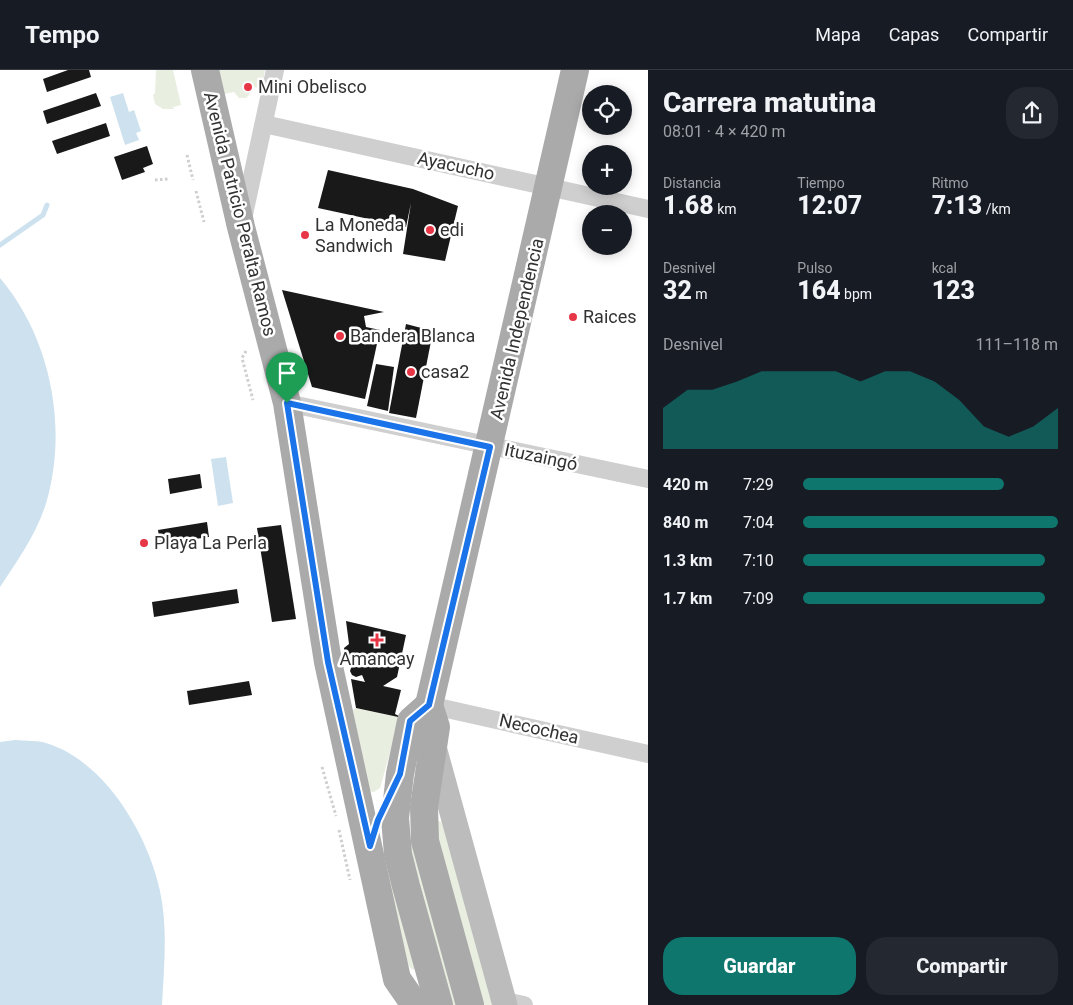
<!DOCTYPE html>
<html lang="es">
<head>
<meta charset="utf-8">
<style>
  body { margin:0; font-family:Roboto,sans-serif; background:#242831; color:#f1f3f6; height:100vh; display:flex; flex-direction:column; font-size:19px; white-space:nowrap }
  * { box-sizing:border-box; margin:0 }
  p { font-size:16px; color:#9ea1a6 }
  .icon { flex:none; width:28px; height:28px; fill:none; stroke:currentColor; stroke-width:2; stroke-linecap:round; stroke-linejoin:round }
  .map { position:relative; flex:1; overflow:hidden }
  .sheet { display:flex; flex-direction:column; background:#171b24; width:425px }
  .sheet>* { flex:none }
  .controls { position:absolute; left:582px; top:15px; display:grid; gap:10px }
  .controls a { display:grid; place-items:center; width:50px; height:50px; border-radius:50%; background:#171b24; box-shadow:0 2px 12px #0003; font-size:25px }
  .pin { position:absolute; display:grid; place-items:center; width:42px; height:42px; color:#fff; margin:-51px -21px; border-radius:50% 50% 50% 0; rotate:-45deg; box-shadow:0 0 5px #0007 }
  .pin .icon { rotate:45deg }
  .round { display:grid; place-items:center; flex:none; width:52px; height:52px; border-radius:20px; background:#242831 }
  .overview { display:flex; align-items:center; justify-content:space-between; height:85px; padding:0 15px }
  h1 { font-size:28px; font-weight:800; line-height:38px }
  .figures { display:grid; grid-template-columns:repeat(3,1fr); gap:8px; height:85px; padding:5px 15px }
  .figures div { display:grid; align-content:center }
  .figures b { font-size:25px; font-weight:800 }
  .figures small { font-size:14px; font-weight:400 }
  .figures p { font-size:14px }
  .chart { height:140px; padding:10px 15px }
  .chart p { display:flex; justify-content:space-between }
  .chart svg { width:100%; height:90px; margin-top:5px; fill:#0f766e; opacity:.7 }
  .button { display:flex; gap:10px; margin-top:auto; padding:10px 15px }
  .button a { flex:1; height:58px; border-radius:20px; background:#0f766e; color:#fff; font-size:20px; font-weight:800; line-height:58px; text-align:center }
  .button a+a { background:#242831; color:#f1f3f6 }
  ul { padding:0 15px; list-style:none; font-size:16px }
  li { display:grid; grid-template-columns:80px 60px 1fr; align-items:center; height:38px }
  li i { height:12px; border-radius:6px; background:#0f766e }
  header { display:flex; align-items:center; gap:30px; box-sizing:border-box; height:70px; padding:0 25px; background:#171b24; border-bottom:1px solid #363941 }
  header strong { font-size:24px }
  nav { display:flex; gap:28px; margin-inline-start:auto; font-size:18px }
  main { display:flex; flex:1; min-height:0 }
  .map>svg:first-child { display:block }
  .green { fill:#e8eee0 }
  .water { fill:#cde1ee }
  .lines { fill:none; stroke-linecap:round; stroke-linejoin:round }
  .stream { stroke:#cde1ee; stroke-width:5 }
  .building { fill:#191919 }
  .path { stroke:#cfcfcf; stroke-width:3; stroke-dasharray:2.5 2.5; stroke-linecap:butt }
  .street { stroke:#cfcfcf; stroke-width:18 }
  .secondary { stroke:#bcbcbc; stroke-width:25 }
  .primary { stroke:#aaa; stroke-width:28 }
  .route-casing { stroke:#fff; stroke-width:10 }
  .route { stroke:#1a73e8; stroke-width:6 }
  .poi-dot { fill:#e73645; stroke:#fff; stroke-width:2 }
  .labels { text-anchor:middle; stroke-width:5; stroke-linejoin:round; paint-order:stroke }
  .poi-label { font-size:18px; fill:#323232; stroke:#fff; text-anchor:start }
  .street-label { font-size:18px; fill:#323232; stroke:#fff }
</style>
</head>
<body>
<header>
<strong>Tempo</strong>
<nav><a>Mapa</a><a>Capas</a><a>Compartir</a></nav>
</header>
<main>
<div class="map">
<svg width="648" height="935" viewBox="0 0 648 935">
  <rect width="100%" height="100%" fill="#fff"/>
  <!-- green -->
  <g class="green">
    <path d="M156 0H173L181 35 173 37 174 39H163L155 34 153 25 155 23Z"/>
    <path d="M218 0H265L262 18 252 17 249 25 246 28H239L234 22 224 24Z"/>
    <path d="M355 638 400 647 380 718 374 722 369 721 353 640Z"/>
    <path d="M439 751 442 752 495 935H479L434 752Z"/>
    <path d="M412 768 459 935H450L409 771Z"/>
    <path d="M385 784 416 897 413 900C396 889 387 806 385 784Z"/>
  </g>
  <!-- water -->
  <g class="water">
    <path d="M123 23 129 42 134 40 141 61 136 63 139 70 125 75 110 27Z"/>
    <path d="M0 208C50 267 68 355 47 430 38 462 17 491 0 517Z"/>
    <path d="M226 387 233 433 218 436 211 389Z"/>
    <path d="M15 670C25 671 39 670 49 674 106 693 148 765 160 821 168 858 164 897 162 935H0V672Z"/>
  </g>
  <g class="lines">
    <!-- stream -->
    <path class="stream" d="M0 175 43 145 47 135"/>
  </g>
  <!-- building -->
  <g class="building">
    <path d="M68 0H89L91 7 47 22 43 9Z"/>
    <path d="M96 23 101 36 47 54 43 41Z"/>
    <path d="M106 53 110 66 57 84 52 71Z"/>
    <path d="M147 76 153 94 143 98 145 102 122 110 114 87Z"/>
    <path d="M328 100 413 119 458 136 445 191 403 184 411 133 406 157 318 138Z"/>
    <path d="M282 220 384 242 364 246 366 257 380 260 365 329 312 317Z"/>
    <path d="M406 254 433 261 416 348 389 343Z"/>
    <path d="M376 294 394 297 388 341 367 336Z"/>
    <path d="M200 404 202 418 170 424 168 409Z"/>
    <path d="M207 452 209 467 160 474 158 460Z"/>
    <path d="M281 455 296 549 272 552 257 458Z"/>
    <path d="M237 519 239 533 154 547 152 532Z"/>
    <path d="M346 551 406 565 397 607 383 616 401 620 395 644 403 648 356 638 351 609 365 612 362 605 356 607 352 605 350 601 352 595 346 592 344 578 349 574Z"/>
    <path d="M249 611 252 625 189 635 187 621Z"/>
  </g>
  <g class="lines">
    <!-- path -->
    <g class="path">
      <path d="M187 85 193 110"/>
      <path d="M155 110 168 109"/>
      <path d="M196 121 204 152"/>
      <path d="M246 281 242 288 253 330"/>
      <path d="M322 697 336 746"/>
      <path d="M339 760 350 810"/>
    </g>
    <!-- street -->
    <g class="street">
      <path d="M264 54 648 139"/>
      <path d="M243 149 275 0"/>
      <path d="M287 333 648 409"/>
      <path d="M429 635 648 684"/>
      <path d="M504 931 524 935"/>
    </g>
    <!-- secondary -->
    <path class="secondary" d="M434 677 505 935"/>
    <!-- primary -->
    <g class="primary">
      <path d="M205 0 241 157 287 333 328 592 397 909 415 935"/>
      <path d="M429 635 575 0"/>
      <path d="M429 635 411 651 400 704 395 748 398 784 406 816 439 935"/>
      <path d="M429 635 436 657 424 737 425 771 470 935"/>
    </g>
  </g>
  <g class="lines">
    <defs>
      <path id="route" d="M287 333 490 377 429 635 410 651 400 704 378 750 370 776 328 592Z"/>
    </defs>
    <!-- route casing -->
    <use href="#route" class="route-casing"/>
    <!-- route -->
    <use href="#route" class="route"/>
  </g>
  <!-- markers -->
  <g class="poi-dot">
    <circle cx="248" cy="17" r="5"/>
    <circle cx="430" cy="160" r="5"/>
    <circle cx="305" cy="165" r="5"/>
    <circle cx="573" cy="247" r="5"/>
    <circle cx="340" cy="266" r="5"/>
    <circle cx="411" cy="302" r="5"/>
    <circle cx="144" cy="473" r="5"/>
    <path d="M374.5 562.5h5v5h5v5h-5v5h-5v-5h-5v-5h5z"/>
  </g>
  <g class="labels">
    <!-- poi labels -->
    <g class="poi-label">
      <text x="258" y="23">Mini Obelisco</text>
      <text x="315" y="161">La Moneda<tspan x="315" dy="21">Sandwich</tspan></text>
      <text x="440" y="166">edi</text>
      <text x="583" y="253">Raices</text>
      <text x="350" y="272">Bandera Blanca</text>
      <text x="421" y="308">casa2</text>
      <text x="154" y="479">Playa La Perla</text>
      <text x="377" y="595" text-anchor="middle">Amancay</text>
    </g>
    <!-- street labels -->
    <g class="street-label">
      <text transform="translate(456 96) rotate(12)" y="6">Ayacucho</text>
      <text transform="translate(240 144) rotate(76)" y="6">Avenida Patricio Peralta Ramos</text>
      <text transform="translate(517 259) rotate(-77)" y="6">Avenida Independencia</text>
      <text transform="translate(541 387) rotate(12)" y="6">Ituzaingó</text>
      <text transform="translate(539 659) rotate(13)" y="6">Necochea</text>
    </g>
  </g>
</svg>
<div class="controls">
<a><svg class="icon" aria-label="locate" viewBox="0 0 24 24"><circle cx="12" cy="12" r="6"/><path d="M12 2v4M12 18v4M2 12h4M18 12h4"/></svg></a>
<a>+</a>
<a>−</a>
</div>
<div class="pin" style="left:287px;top:333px;background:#1e9e55"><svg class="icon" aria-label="arrive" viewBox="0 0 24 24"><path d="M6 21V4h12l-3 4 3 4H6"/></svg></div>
</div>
<section class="sheet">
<div class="overview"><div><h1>Carrera matutina</h1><p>08:01 · 4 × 420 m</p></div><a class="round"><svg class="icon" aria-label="share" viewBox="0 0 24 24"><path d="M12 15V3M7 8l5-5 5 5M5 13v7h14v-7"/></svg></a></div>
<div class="figures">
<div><p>Distancia</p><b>1.68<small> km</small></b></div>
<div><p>Tiempo</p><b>12:07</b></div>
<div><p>Ritmo</p><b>7:13<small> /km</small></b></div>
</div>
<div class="figures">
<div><p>Desnivel</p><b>32<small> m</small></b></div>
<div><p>Pulso</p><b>164<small> bpm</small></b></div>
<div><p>kcal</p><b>123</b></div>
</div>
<div class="chart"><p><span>Desnivel</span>111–118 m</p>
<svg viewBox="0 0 160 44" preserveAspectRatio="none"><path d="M0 44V24L10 15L20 15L30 11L40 6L50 6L60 6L70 6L80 11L90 6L100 6L110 11L120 20L130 33L140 38L150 33L160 24V44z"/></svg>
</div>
<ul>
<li><b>420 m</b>7:29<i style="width:79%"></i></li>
<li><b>840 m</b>7:04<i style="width:100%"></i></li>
<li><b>1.3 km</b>7:10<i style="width:95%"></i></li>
<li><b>1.7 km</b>7:09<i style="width:95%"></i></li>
</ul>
<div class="button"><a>Guardar</a><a>Compartir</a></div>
</section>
</main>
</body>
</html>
